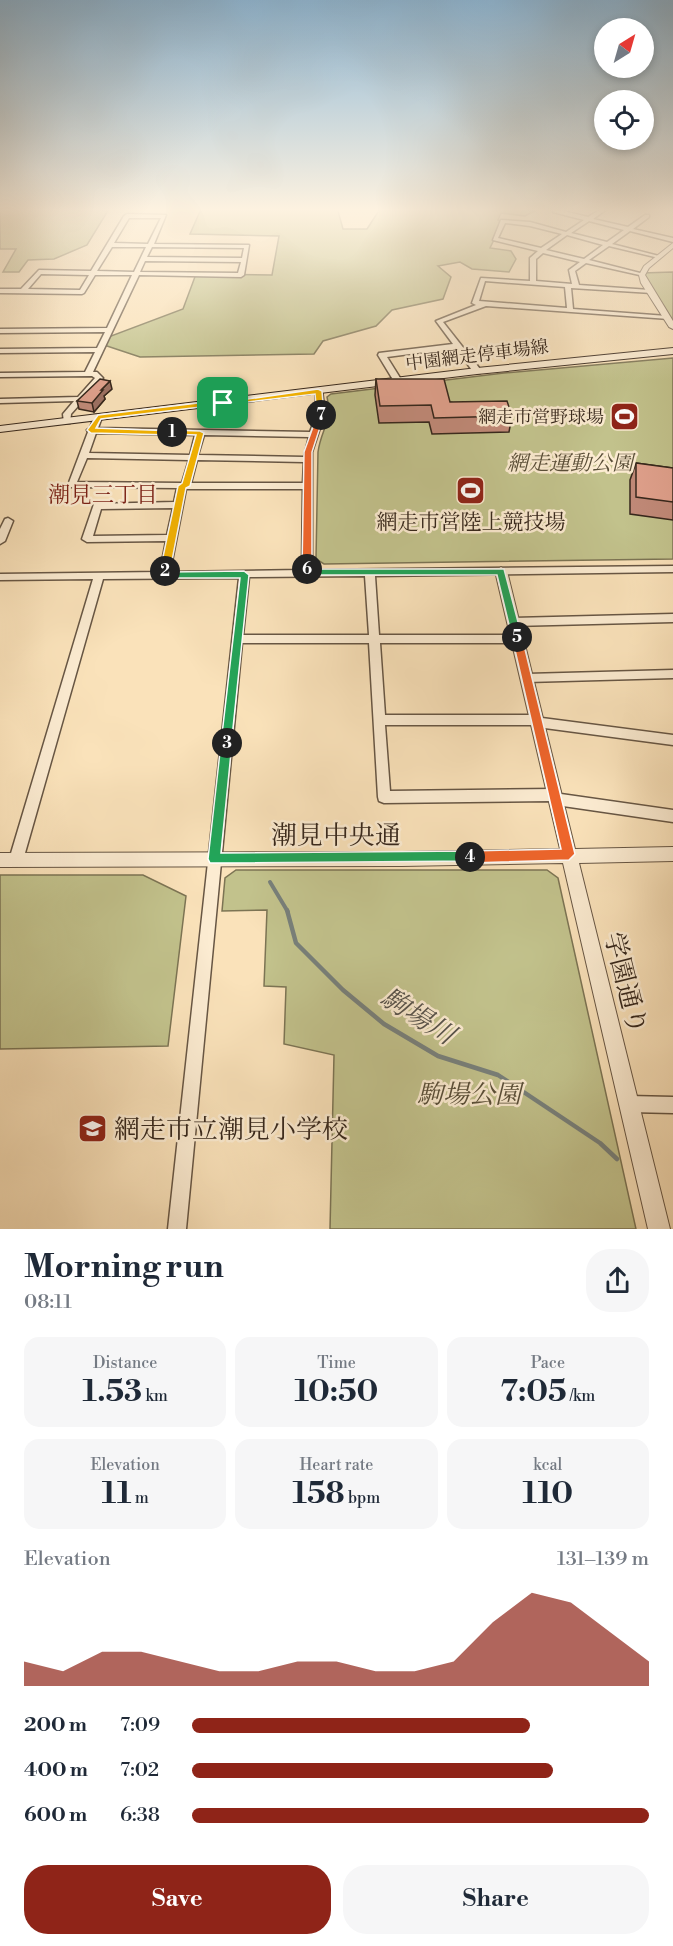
<!DOCTYPE html>
<html lang="en">
<head>
<meta charset="utf-8">
<style>
  body { margin:0; font-family:"Libre Bodoni","Noto Serif JP",serif; background:#f6f6f7; color:#1f2937; height:100vh; display:flex; flex-direction:column; font-size:22px; white-space:nowrap }
  * { box-sizing:border-box; margin:0 }
  p { font-size:20px; color:#747a83 }
  .icon { flex:none; width:33px; height:33px; fill:none; stroke:currentColor; stroke-width:2; stroke-linecap:round; stroke-linejoin:round }
  .map { position:relative; height:1229px; overflow:hidden }
  .drawer { display:flex; flex-direction:column; background:#fff; flex:1 }
  .drawer>* { flex:none }
  .needle { width:39px; rotate:37deg }
  .buttons { position:absolute; left:594px; top:18px; display:grid; gap:12px }
  .buttons a { display:grid; place-items:center; width:60px; height:60px; border-radius:50%; background:#fff; box-shadow:0 3px 9px #0003; font-size:30px }
  .pin { position:absolute; display:grid; place-items:center; width:51px; height:51px; color:#fff; margin:-26px; border-radius:12px; box-shadow:0 3px 9px #0006 }
  .km { position:absolute; width:30px; height:30px; margin:-15px; border-radius:50%; background:#222; color:#fff; font-size:16px; line-height:30px; text-align:center }
  .round { display:grid; place-items:center; flex:none; width:63px; height:63px; border-radius:24px; background:#f6f6f7 }
  .summary { display:flex; align-items:center; justify-content:space-between; height:102px; padding:0 24px }
  h1 { font-size:33px; font-weight:700; line-height:45px }
  .stats { display:grid; grid-template-columns:repeat(3,1fr); gap:9px; height:102px; padding:6px 24px }
  .stats div { display:grid; align-content:center; border-radius:15px; background:#f6f6f7; text-align:center }
  .stats b { font-size:30px; font-weight:700 }
  .stats small { font-size:16px; font-weight:400 }
  .stats p { font-size:16px }
  .chart { height:168px; padding:12px 24px }
  .chart p { display:flex; justify-content:space-between }
  .chart svg { width:100%; height:108px; margin-top:6px; fill:#8f2418; opacity:.7 }
  .action { display:flex; gap:12px; margin-top:auto; padding:12px 24px }
  .action a { flex:1; height:69px; border-radius:24px; background:#8f2418; color:#fff; font-size:24px; font-weight:700; line-height:69px; text-align:center }
  .action a+a { background:#f6f6f7; color:#1f2937 }
  ul { padding:0 24px; list-style:none; font-size:20px }
  li { display:grid; grid-template-columns:96px 72px 1fr; align-items:center; height:45px }
  li i { height:15px; border-radius:8px; background:#8f2418 }
  .map>svg:first-child { display:block }
  .green { fill:#c2c28c; stroke:#7c7454; stroke-width:1.5 }
  .lines { fill:none; stroke-linecap:round; stroke-linejoin:round }
  .stream-far1 { stroke:#78807b; stroke-width:4 }
  .stream { stroke:#78807b; stroke-width:4.5 }
  .minor-casing { stroke:#675644; stroke-width:3 }
  .tertiary-casing { stroke:#675644; stroke-width:2 }
  .secondary-casing { stroke:#36271c; stroke-width:2 }
  .minor { fill:#fcecd2; fill-rule:evenodd }
  .tertiary { fill:#fcecd2; fill-rule:evenodd }
  .secondary { fill:#fcecd2; fill-rule:evenodd }
  .wall { fill:#c18a79; stroke:#36271c; stroke-width:1.5 }
  .shaded-wall { fill:#9d7163; stroke:#36271c; stroke-width:1.5 }
  .building { fill:#e0a18d; stroke:#36271c; stroke-width:1.5 }
  .split-1 { fill:#f5b400; stroke:#fff; stroke-width:1.5 }
  .split-2 { fill:#f5b400; stroke:#fff; stroke-width:1.5 }
  .split-3 { fill:#22a559; stroke:#fff; stroke-width:1.5 }
  .split-4 { fill:#22a559; stroke:#fff; stroke-width:1.5 }
  .split-5 { fill:#f0652b; stroke:#fff; stroke-width:1.5 }
  .split-6 { fill:#22a559; stroke:#fff; stroke-width:1.5 }
  .split-7 { fill:#f0652b; stroke:#fff; stroke-width:1.5 }
  .split-8 { fill:#f5b400; stroke:#fff; stroke-width:1.5 }
  .labels { text-anchor:middle; stroke-width:5; stroke-linejoin:round; paint-order:stroke }
  .far-street-label { font-size:18px; fill:#36271c; stroke:#fcecd2 }
  .far-poi-label { font-size:18px; fill:#36271c; stroke:#fcecd2; text-anchor:end }
  .park-label { font-size:21px; font-style:italic; fill:#594e38; stroke:#fcecd2 }
  .poi-label { font-size:21px; fill:#36271c; stroke:#fcecd2 }
  .neighbourhood-label { font-size:22px; fill:#7a1f14; stroke:#fcecd2 }
  .near-street-label { font-size:26px; fill:#36271c; stroke:#fcecd2 }
  .near-park-label { font-size:26px; font-style:italic; fill:#594e38; stroke:#fcecd2 }
  .near-poi-label { font-size:26px; fill:#36271c; stroke:#fcecd2; text-anchor:start }
  .near-water-label { font-size:27px; font-style:italic; fill:#57534c; stroke:#fcecd2 }
</style>
</head>
<body>
<div class="map">
<svg width="673" height="1229" viewBox="0 0 673 1229">
  <rect width="100%" height="100%" fill="#fae2ba"/>
  <filter id="stains"><feTurbulence type="fractalNoise" baseFrequency=".00333" numOctaves="4"/><feColorMatrix values="0 0 0 0 .2 0 0 0 0 .09 0 0 0 0 .02 0 0 0 .5 -.17"/></filter>
  <radialGradient id="worn" r=".72"><stop offset=".6" stop-color="#630" stop-opacity="0"/><stop offset="1" stop-color="#630" stop-opacity=".3"/></radialGradient>
  <!-- green -->
  <g class="green">
    <path d="M0 209H109L87 245 54 259 28 260 19 272H3L16 249H0Z"/>
    <path d="M193 209H340L338 211 343 229H367L380 209H538L525 216 501 213 498 220 503 221 490 248 511 251 516 259 509 272 472 269 460 262 438 266 451 277 443 299 392 310 376 326 323 341 314 354 140 357 101 344 103 339 183 309 196 274 272 275 279 236 190 234 201 209Z"/>
    <path d="M673 272V326L642 273Z"/>
    <path d="M673 358V559L324 564 316 559 318 452C321 429 333 421 327 397L331 394 504 373Z"/>
    <path d="M236 870H547L558 878 636 1229H330L334 1055 284 1044 286 987 264 986 267 910 222 911 225 878Z"/>
    <path d="M0 875H143L186 896 168 1046 0 1049Z"/>
  </g>
  <g class="lines">
    <!-- stream-far1 -->
    <path class="stream-far1" d="M270 882 288 912"/>
    <!-- stream -->
    <path class="stream" d="M287 910 296 943 343 990 384 1024 438 1056 498 1075 600 1143 617 1159"/>
    <defs>
      <g id="minor">
        <path d="M555 209 588 217 601 209H607L593 219 628 227 645 215H649V217L633 229 673 238V242L630 231 612 244 659 256V258L609 246 589 260 644 274V276L586 263 575 271 579 285 650 290 653 292 652 293 571 288 573 309 667 316 670 318 669 319 486 306 443 322 480 369V373H474L456 348 387 357 402 381 395 383 378 355 379 353 453 344 436 321 476 305 472 303 481 278 530 281V258L538 251 493 240 501 220 530 222 566 232 584 220 553 212ZM589 221 624 230 607 242 571 233ZM505 223 530 226 562 234 541 248 498 238ZM567 235 603 245 584 259 546 250ZM543 253 580 262 569 270 572 284 536 281V259ZM485 281 565 287 567 308 479 301Z"/>
        <path d="M127 214 166 215 154 244 249 245 244 275 241 277 139 275 93 372H97L103 378 71 414 70 423H64L63 414 74 401 0 403V399L78 397 95 378 92 376 0 377V373L85 372 95 352 0 353V349L97 348 105 332 0 333V329L107 328 132 275H95L84 293 82 294 0 293V289H21L39 270 91 271 124 216ZM129 218H161L148 244 114 243ZM112 247H146L134 272 97 271ZM152 247 244 248 242 258 147 257ZM145 261 241 262 238 273 140 272ZM41 274 89 275 80 290 28 289Z"/>
        <path d="M315 389 322 391 325 413 312 452V570L673 566V572L375 576 379 635H517L521 636 522 639 521 642 517 643H380L385 715H537L542 718 673 735V745L537 727 532 725H385L390 791 555 789 560 791 561 794 673 810V822L556 805 550 801 384 803 379 801 378 797 369 643H242L186 1229H168L239 578 103 579 23 860 21 865 16 866 11 865 9 860 93 579 0 580V574L160 572 166 541 87 542 82 539 94 504 174 502 177 488 69 487 68 485 88 432 87 430 90 428 95 415H101L102 417 98 428 310 432 317 413ZM96 433 195 435 190 455 89 453ZM204 435 309 437 304 457 198 455ZM87 458 189 460 182 483 77 482ZM197 460 304 462 303 483H191ZM186 489H303L302 570 170 572ZM173 508 167 535 93 536 101 509ZM365 576 369 635H243L249 577Z"/>
        <path d="M8 518 13 521 5 541 0 544V529L5 519Z"/>
        <path d="M673 614V622L513 626 508 622 513 618Z"/>
        <path d="M673 670V678L527 682 523 681 521 678 523 675 527 674Z"/>
        <path d="M629 1096 673 1097V1113L629 1112 623 1110 621 1104 623 1098Z"/>
      </g>
      <g id="tertiary">
        <path d="M673 243V248L649 268 645 275 673 321V329L669 327 641 283 639 275 644 266Z"/>
        <path d="M501 567 507 571 575 849 673 847V861L579 863 670 1229H648L563 863 402 866 0 867V853L402 852 560 849 495 571Z"/>
      </g>
      <path id="secondary" d="M673 348V354L477 374 0 432V426L477 368Z"/>
    </defs>
    <!-- minor casing -->
    <use href="#minor" class="minor-casing"/>
    <!-- tertiary casing -->
    <use href="#tertiary" class="tertiary-casing"/>
    <!-- secondary casing -->
    <use href="#secondary" class="secondary-casing"/>
    <!-- minor -->
    <use href="#minor" class="minor"/>
    <!-- tertiary -->
    <use href="#tertiary" class="tertiary"/>
    <!-- secondary -->
    <use href="#secondary" class="secondary"/>
  </g>
  <!-- wall -->
  <g class="wall">
    <path d="M376 379 450 402 512 416 509 432 432 434 429 422 379 423 375 395Z"/>
    <path d="M112 389 104 396 105 399 94 412 79 409 77 401Z"/>
    <path d="M636 463 673 468V520L630 514V480Z"/>
  </g>
  <!-- shaded-wall -->
  <path class="shaded-wall" d="M110 381 112 389 104 396 105 399 94 412 92 403 101 390Z"/>
  <!-- building -->
  <g class="building">
    <path d="M100 379 110 381 101 390H103L92 403 77 401Z"/>
    <path d="M376 379H444L450 402 507 401 512 416 434 418 431 405 380 406Z"/>
    <path d="M636 463 673 468V502L636 497Z"/>
  </g>
  <!-- sky -->
  <linearGradient id="sky" x2="0" y2="1"><stop stop-color="#8db7d6"/><stop offset="0.55" stop-color="#fdf2e0"/><stop offset="1" stop-color="#fdf2e0" stop-opacity="0"/></linearGradient>
  <rect width="673" height="381" fill="url(#sky)"/>
  <!-- split-1 -->
  <path class="split-1" d="M223 400 226 404 101 419 96 428 175 431 176 432 172 435 91 433 87 430 98 415Z"/>
  <!-- split-2 -->
  <path class="split-2" d="M172 430 200 431 204 433 190 486 186 488 170 571 165 574 160 571 178 486 182 483 196 435 170 434 168 432Z"/>
  <!-- split-3 -->
  <path class="split-3" d="M165 568 170 572 244 571 249 575 231 747H223L221 743 240 578H164L160 575 162 569Z"/>
  <!-- split-4 -->
  <path class="split-4" d="M227 739 232 743 221 853 470 851 475 853 477 857 475 861 210 863 208 859 221 743Z"/>
  <!-- split-5 -->
  <path class="split-5" d="M517 633 522 637 575 854 569 860 470 863 464 857 470 851 561 849 512 637Z"/>
  <!-- split-6 -->
  <path class="split-6" d="M304 566H310L312 569H504L522 637 517 640 512 637 497 575H307L302 572Z"/>
  <!-- split-7 -->
  <path class="split-7" d="M318 413 324 415 312 452V569L307 572 302 569 304 452Z"/>
  <!-- split-8 -->
  <path class="split-8" d="M318 389 322 391 324 415 321 417 317 415 315 394 223 405 220 403Z"/>
  <!-- icons -->
  <defs>
    <symbol id="stadium-square" viewBox="-11 -11 22 22"><rect x="-9" y="-9" width="18" height="18" rx="4" fill="#8f2418" stroke="#fcecd2"/><path d="M0-5a6.5 5 0 1 0 0 10a6.5 5 0 1 0 0-10ZM-3.5-1.8h7v3.6h-7Z" fill="#fff"/></symbol>
    <symbol id="school-square" viewBox="-11 -11 22 22"><rect x="-9" y="-9" width="18" height="18" rx="4" fill="#8f2418" stroke="#fcecd2"/><path d="M0-5L7-2L0 1L-7-2ZM-4 1L0 2.5L4 1V4Q0 6-4 4Z" fill="#fff"/></symbol>
  </defs>
  <g fill-rule="evenodd">
    <use href="#stadium-square" x="608" y="400" width="33" height="33"/>
    <use href="#stadium-square" x="454" y="474" width="33" height="33"/>
    <use href="#school-square" x="76" y="1112" width="33" height="33"/>
  </g>
  <g class="labels">
    <!-- far-street labels -->
    <g class="far-street-label">
      <text transform="translate(477 355) rotate(-7)" y="6">中園網走停車場線</text>
    </g>
    <!-- far-poi labels -->
    <g class="far-poi-label">
      <text x="604" y="423">網走市営野球場</text>
    </g>
    <!-- park labels -->
    <g class="park-label">
      <text x="570" y="470">網走運動公園</text>
    </g>
    <!-- poi labels -->
    <g class="poi-label">
      <text x="471" y="529">網走市営陸上競技場</text>
    </g>
    <!-- neighbourhood labels -->
    <g class="neighbourhood-label">
      <text x="103" y="502">潮見三丁目</text>
    </g>
    <!-- near-street labels -->
    <g class="near-street-label">
      <text x="336" y="844">潮見中央通</text>
      <text transform="translate(626 983) rotate(76)" y="9">学園通り</text>
    </g>
    <!-- near-park labels -->
    <g class="near-park-label">
      <text x="469" y="1103">駒場公園</text>
    </g>
    <!-- near-poi labels -->
    <g class="near-poi-label">
      <text x="114" y="1138">網走市立潮見小学校</text>
    </g>
    <!-- near-water labels -->
    <g class="near-water-label">
      <text transform="translate(418 1016) rotate(32)" y="9">駒場川</text>
    </g>
  </g>
  <rect width="100%" height="100%" filter="url(#stains)"/>
  <rect width="100%" height="100%" fill="url(#worn)"/>
</svg>
<div class="buttons">
<a><svg class="needle" viewBox="-14 -14 28 28"><path d="M0-13l5 13h-10z" fill="#e53935"/><path d="M0 13l5-13h-10z" fill="#747a83"/></svg></a>
<a><svg class="icon" aria-label="locate" viewBox="0 0 24 24"><circle cx="12" cy="12" r="6"/><path d="M12 2v4M12 18v4M2 12h4M18 12h4"/></svg></a>
</div>
<div class="pin" style="left:223px;top:403px;background:#1e9e55"><svg class="icon" aria-label="arrive" viewBox="0 0 24 24"><path d="M6 21V4h12l-3 4 3 4H6"/></svg></div>
<b class="km" style="left:172px;top:432px">1</b>
<b class="km" style="left:165px;top:571px">2</b>
<b class="km" style="left:227px;top:743px">3</b>
<b class="km" style="left:470px;top:857px">4</b>
<b class="km" style="left:517px;top:637px">5</b>
<b class="km" style="left:307px;top:569px">6</b>
<b class="km" style="left:321px;top:415px">7</b>
</div>
<section class="drawer">
<div class="summary"><div><h1>Morning run</h1><p>08:11</p></div><a class="round"><svg class="icon" aria-label="share" viewBox="0 0 24 24"><path d="M12 15V3M7 8l5-5 5 5M5 13v7h14v-7"/></svg></a></div>
<div class="stats">
<div><p>Distance</p><b>1.53<small> km</small></b></div>
<div><p>Time</p><b>10:50</b></div>
<div><p>Pace</p><b>7:05<small> /km</small></b></div>
</div>
<div class="stats">
<div><p>Elevation</p><b>11<small> m</small></b></div>
<div><p>Heart rate</p><b>158<small> bpm</small></b></div>
<div><p>kcal</p><b>110</b></div>
</div>
<div class="chart"><p><span>Elevation</span>131–139 m</p>
<svg viewBox="0 0 160 44" preserveAspectRatio="none"><path d="M0 44V34L10 38L20 30L30 30L40 34L50 38L60 38L70 34L80 34L90 38L100 38L110 34L120 18L130 6L140 10L150 22L160 34V44z"/></svg>
</div>
<ul>
<li><b>200 m</b>7:09<i style="width:74%"></i></li>
<li><b>400 m</b>7:02<i style="width:79%"></i></li>
<li><b>600 m</b>6:38<i style="width:100%"></i></li>
</ul>
<div class="action"><a>Save</a><a>Share</a></div>
</section>
</body>
</html>
